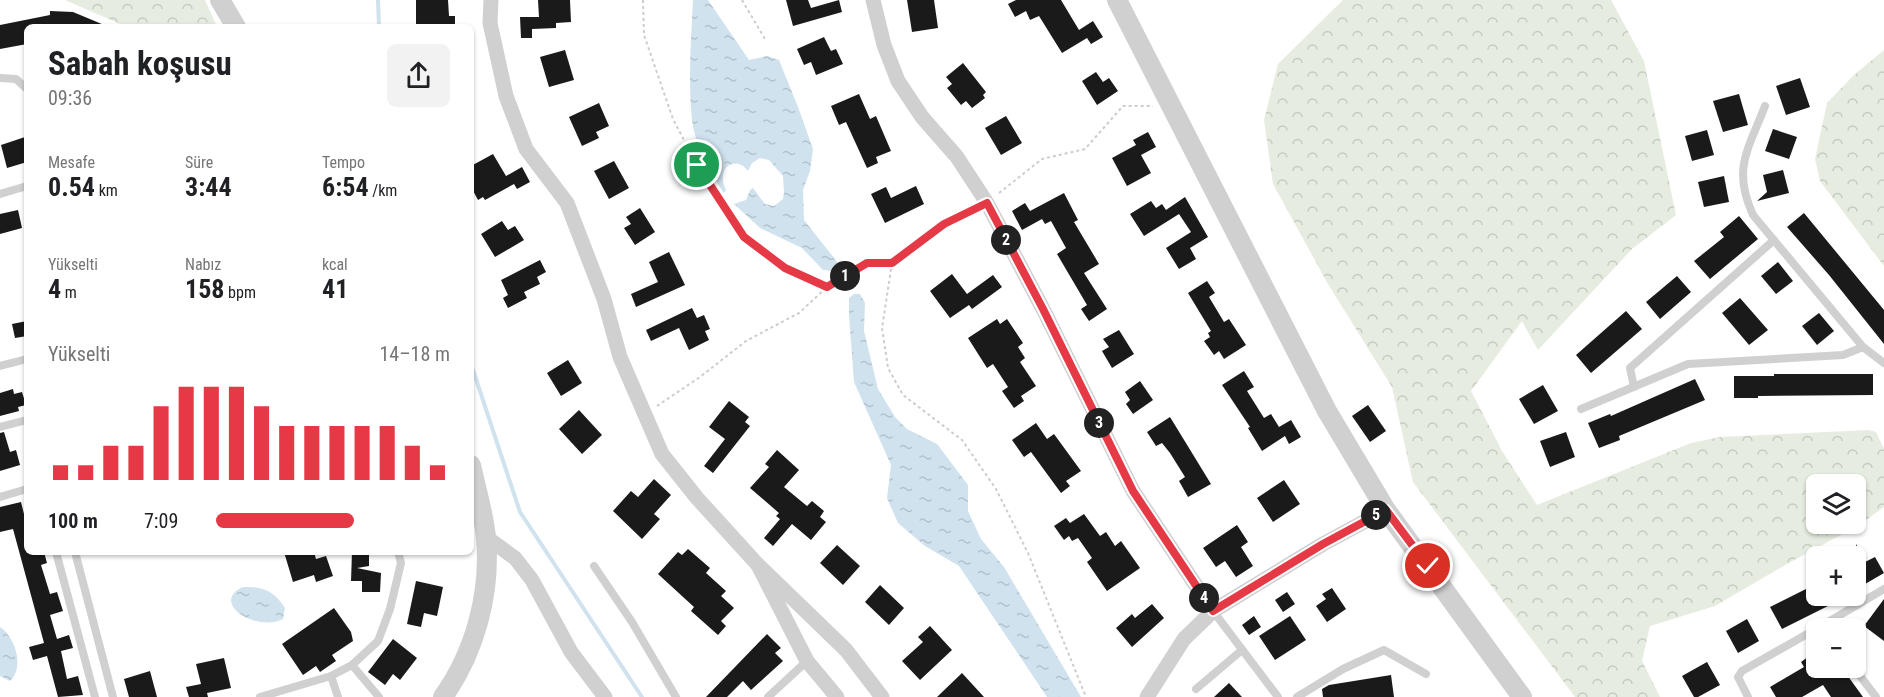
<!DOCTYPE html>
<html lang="tr">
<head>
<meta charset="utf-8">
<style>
  body { margin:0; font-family:"Roboto Condensed",sans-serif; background:#f2f2f2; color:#202124; height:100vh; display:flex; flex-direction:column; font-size:22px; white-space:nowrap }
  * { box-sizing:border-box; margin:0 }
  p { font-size:20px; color:#757577 }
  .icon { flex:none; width:33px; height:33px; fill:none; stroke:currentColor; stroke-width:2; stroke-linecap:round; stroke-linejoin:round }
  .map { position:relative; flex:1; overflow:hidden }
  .panel { position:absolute; left:24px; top:24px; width:450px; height:531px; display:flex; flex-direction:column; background:#fff; border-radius:9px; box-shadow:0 2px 4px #0004 }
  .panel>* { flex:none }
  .tools { position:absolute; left:1806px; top:474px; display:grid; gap:12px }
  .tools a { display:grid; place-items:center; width:60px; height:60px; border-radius:9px; background:#fff; box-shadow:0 2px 4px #0004; font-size:30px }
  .pin { position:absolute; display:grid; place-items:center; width:51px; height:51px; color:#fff; margin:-26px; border:3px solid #fff; border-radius:50%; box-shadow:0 2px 6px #0007 }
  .km { position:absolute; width:30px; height:30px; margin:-15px; border-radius:50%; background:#222; color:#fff; font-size:16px; line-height:30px; text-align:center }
  .round { display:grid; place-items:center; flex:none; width:63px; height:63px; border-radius:9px; background:#f2f2f2 }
  .headline { display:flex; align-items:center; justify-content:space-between; height:102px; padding:0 24px }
  h1 { font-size:33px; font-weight:700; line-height:45px }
  .figures { display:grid; grid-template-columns:repeat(3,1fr); gap:9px; height:102px; padding:6px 24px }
  .figures div { display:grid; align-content:center }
  .figures b { font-size:26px; font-weight:700 }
  .figures small { font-size:16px; font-weight:400 }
  .figures p { font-size:16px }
  .chart { height:168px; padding:12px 24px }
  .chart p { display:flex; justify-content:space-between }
  .chart svg { width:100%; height:108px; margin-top:6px; stroke:#e63946; stroke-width:6 }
  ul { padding:0 24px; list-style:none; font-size:20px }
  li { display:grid; grid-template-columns:96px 72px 1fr; align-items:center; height:45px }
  li i { height:15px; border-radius:8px; background:#e63946 }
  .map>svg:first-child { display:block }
  .forest { fill:url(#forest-crowns); fill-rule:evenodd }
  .water { fill:url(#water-ripples) }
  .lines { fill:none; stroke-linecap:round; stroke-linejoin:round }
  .stream { stroke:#cfe2ee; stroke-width:4 }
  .building { fill:#1a1a1a }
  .path { stroke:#cdcdcd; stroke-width:2; stroke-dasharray:3 3; stroke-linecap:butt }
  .service { stroke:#d0d0d0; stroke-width:8 }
  .minor { stroke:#d0d0d0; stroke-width:15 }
  .tertiary { stroke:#d0d0d0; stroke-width:20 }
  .route-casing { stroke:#fff; stroke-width:12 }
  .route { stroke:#e63946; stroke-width:8 }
</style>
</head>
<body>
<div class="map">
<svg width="1884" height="697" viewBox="0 0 1884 697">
  <defs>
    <pattern id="forest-crowns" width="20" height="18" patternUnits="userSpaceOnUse" patternTransform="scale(1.5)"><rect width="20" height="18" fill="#e6ecdf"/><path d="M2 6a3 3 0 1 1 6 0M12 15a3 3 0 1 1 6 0" fill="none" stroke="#c6cbc0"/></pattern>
    <pattern id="water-ripples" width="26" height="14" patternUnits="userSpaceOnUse" patternTransform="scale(1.5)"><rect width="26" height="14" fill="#cfe2ee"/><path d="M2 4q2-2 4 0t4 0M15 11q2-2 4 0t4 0" fill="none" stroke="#b2c2cd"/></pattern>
  </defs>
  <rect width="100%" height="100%" fill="#fff"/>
  <!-- forest -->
  <g class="forest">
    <path d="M65 0H205L217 27H127Z"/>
    <path d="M1343 0H1611L1644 61 1676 215 1632 249 1538 350 1522 321 1471 391 1502 451 1537 505 1691 443 1720 437 1869 430 1876 432 1884 449V507L1859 525 1787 564 1715 606 1650 626 1642 661 1660 697H1575L1413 482 1392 387 1328 284 1273 184 1264 120 1278 64ZM1856 484V524H1816V484Z"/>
    <path d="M1884 50V266L1820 181 1815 159 1827 103 1854 75Z"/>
  </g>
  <!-- water -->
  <g class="water">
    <path d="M693 0H708L749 60 767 56 779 60 798 107 813 149 810 171 803 190 804 220 838 263 833 271 823 270 802 248 760 228 734 204 746 200 750 190 753 188 765 204 774 206 783 199 784 193 783 176 769 160 760 158 752 163 748 171C738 157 721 164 723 180 723 184 725 187 726 190L725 192H723C710 171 695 145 692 120 688 80 691 40 693 0Z"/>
    <path d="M854 294H860L865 303 864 331 878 389 895 417 907 429 937 444 968 485V511L981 539 1004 567 1081 697H1047L959 566 925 546 898 523 887 498 891 465 854 382 849 315V298Z"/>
    <path d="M243 587C263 586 274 591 285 608L283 619C256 633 209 602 243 587Z"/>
    <path d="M0 627C15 637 25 667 10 681L0 676Z"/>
  </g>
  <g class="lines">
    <!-- stream -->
    <g class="stream">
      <path d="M378 0 379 27"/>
      <path d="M471 364 520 512 642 697"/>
    </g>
  </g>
  <!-- building -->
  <g class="building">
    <path d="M416 0H448L449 16H455V27H416Z"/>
    <path d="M538 0H570L571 22 556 23V28L532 29V38H521L520 17H539Z"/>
    <path d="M786 0H808L811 8 839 0 842 12 793 26Z"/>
    <path d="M907 0H934L938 28 912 32Z"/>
    <path d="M1016 0H1061L1079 30 1093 21 1103 37 1091 44 1087 38 1062 53 1039 16 1030 20 1026 11 1015 17 1008 4Z"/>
    <path d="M50 11 73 12 109 27H27V44L0 49V25L50 15Z"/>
    <path d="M824 37 831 51 836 49 843 64 816 75 811 62 804 65 797 49Z"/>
    <path d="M565 50 574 80 549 87 540 57Z"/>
    <path d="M963 63 986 92 983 95 985 98 972 108 966 101 961 105 947 88 952 84 946 77Z"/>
    <path d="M1096 72 1103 82 1109 78 1118 91 1097 105 1082 81Z"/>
    <path d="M1800 78 1810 107 1786 115 1776 86Z"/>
    <path d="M859 94 870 119 876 116 891 151 876 157 878 163 867 168 846 122 839 125 831 106Z"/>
    <path d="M1739 94 1748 125 1723 132 1713 101Z"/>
    <path d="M599 103 609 126 596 132 599 138 582 146 569 117Z"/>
    <path d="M1006 116 1022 143 1001 155 985 128Z"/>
    <path d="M1773 129 1797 137 1789 159 1765 151Z"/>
    <path d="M1707 130 1714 155 1692 161 1685 136Z"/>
    <path d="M1148 132 1156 147 1141 155 1151 173 1127 186 1112 158 1136 145 1133 140Z"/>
    <path d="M25 137 27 162 7 168 1 145Z"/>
    <path d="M493 154 506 176 522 167 530 182 517 189 514 184 485 200 483 197 478 200 471 187V166Z"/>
    <path d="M614 161 629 188 609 199 594 171Z"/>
    <path d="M1783 170 1789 193 1757 201 1767 192 1763 175Z"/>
    <path d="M1724 176 1729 202 1704 207 1698 182Z"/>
    <path d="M916 186 924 204 885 223 871 194 886 187 891 198Z"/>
    <path d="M1064 193 1078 220 1074 222 1099 264 1084 273 1107 309 1089 321 1081 309 1087 305 1057 254 1066 248 1051 221 1045 224 1042 219 1022 230 1012 211 1025 203 1030 211Z"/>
    <path d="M1185 197 1208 237 1190 248 1196 259 1179 269 1166 248 1191 232 1179 214 1144 236 1130 214 1151 201 1156 208 1162 204 1166 210Z"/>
    <path d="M640 208 655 232 635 245 624 228 631 224 626 217Z"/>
    <path d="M18 210 22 228 0 234V214Z"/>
    <path d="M1804 213 1884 310V344L1829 275 1787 227Z"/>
    <path d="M1739 216 1758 239 1710 279 1694 261 1724 237 1720 232Z"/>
    <path d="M502 221 508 230 515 226 524 240 495 257 481 234Z"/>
    <path d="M669 252 685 285 636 307 631 294 658 282 649 262Z"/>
    <path d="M540 260 546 272 537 277 540 284 524 292 527 298 508 308 503 298 508 295 501 280Z"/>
    <path d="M1778 262 1793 281 1776 294 1761 276Z"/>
    <path d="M952 274 967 294 993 275 1002 287 972 309 969 305 950 318 930 291Z"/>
    <path d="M1677 276 1691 292 1660 319 1646 302Z"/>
    <path d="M1207 281 1215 293 1209 297 1224 322 1229 319 1246 345 1224 359 1219 351 1214 355 1204 341 1210 337 1208 333 1211 331 1188 293Z"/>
    <path d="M1740 298 1768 330 1749 345 1722 313Z"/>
    <path d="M692 308 697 318 704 315 710 329 705 331 709 340 689 350 679 328 651 341 646 330Z"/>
    <path d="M1626 311 1642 329 1591 373 1576 355Z"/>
    <path d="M1819 313 1834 331 1817 345 1802 326Z"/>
    <path d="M997 319 1000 324 1007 319 1023 343 1018 347 1025 358 1020 362 1036 386 1021 396 1024 401 1014 408 1002 391 1008 387 993 364 987 368 968 338Z"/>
    <path d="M27 321V336L15 338 12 324Z"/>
    <path d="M1119 330 1134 354 1112 368 1102 351 1109 347 1103 339Z"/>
    <path d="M568 360 582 383 561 396 547 373Z"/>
    <path d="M1244 371 1254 387 1247 391 1264 418 1271 414 1279 427 1291 420 1301 437 1289 444 1285 436 1262 451 1248 428 1250 427 1222 385Z"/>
    <path d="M1774 374H1873V395L1758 396V398H1734V376H1774Z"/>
    <path d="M1695 379 1705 400 1619 436 1620 440 1599 448 1588 423 1610 414 1611 416Z"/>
    <path d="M1140 381 1153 400 1133 414 1126 404 1130 400 1125 392Z"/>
    <path d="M1543 385 1558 411 1534 424 1519 399Z"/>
    <path d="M13 389 14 394 22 392 26 405 18 407 19 411 0 416V393Z"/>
    <path d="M729 401 749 417 745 422 750 426 713 473 704 466 725 439 709 427Z"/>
    <path d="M1368 405 1386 431 1370 442 1352 416Z"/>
    <path d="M579 410 602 435 582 454 559 429Z"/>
    <path d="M1170 417 1211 484 1188 497 1179 481 1185 477 1170 453 1162 443 1156 446 1147 432Z"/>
    <path d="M1036 423 1047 439 1054 434 1081 471 1066 481 1070 486 1061 493 1031 452 1024 457 1012 440Z"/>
    <path d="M4 432 10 452 16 450 20 465 0 471V433Z"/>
    <path d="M1566 432 1575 457 1550 467 1540 441Z"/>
    <path d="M777 450 799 470 784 487 807 506 812 501 824 511 820 517 826 522 811 540 792 524 773 546 764 538 780 519 776 516 779 513 750 488 769 467 765 464Z"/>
    <path d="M654 479 671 495 654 514 660 519 642 539 613 511 631 491 638 497Z"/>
    <path d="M1284 480 1300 504 1273 522 1257 498Z"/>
    <path d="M21 502 27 526V552H44L47 563 41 565 50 594 57 592 63 611 50 615 57 639 69 635 73 648 61 651 67 679 78 676 83 695 58 697 47 656 33 660 29 647 44 643 13 529 0 532V507Z"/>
    <path d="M1084 514 1100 536 1106 532 1115 546 1121 541 1140 568 1107 591 1087 562 1092 558 1078 538 1072 541 1069 536 1064 540 1054 526 1066 518 1070 523Z"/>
    <path d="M1237 525 1248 542 1241 547 1253 566 1236 577 1225 561 1216 567 1203 548Z"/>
    <path d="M1856 544 1865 562 1875 557 1884 573 1860 587 1856 578Z"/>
    <path d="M837 545 860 566 843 585 820 563Z"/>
    <path d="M688 549 710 568 706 573 726 591 721 596 734 608 721 621 726 626 718 635 691 611 694 607 658 574 678 552 682 555Z"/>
    <path d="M284 552H314L316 559 326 556 333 576 316 582 314 575 293 582Z"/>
    <path d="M352 552H369V566L357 568 381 573 380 592H362V581H351Z"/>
    <path d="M416 581 443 587 437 616 424 613 421 627 407 624Z"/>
    <path d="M1816 584V596H1848L1782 629 1770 607Z"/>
    <path d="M880 585 904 608 889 625 865 602Z"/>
    <path d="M1332 588 1346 609 1327 622 1316 606 1326 599 1322 594Z"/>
    <path d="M1287 592 1295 604 1283 612 1275 600Z"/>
    <path d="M1884 599V641L1864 626Z"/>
    <path d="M1152 604 1164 618 1132 647 1116 628 1132 614 1135 618Z"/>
    <path d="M334 608 351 632 353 641 332 655 336 661 320 672 316 666 303 675 282 644Z"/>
    <path d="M1254 616 1261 627 1249 635 1242 625Z"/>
    <path d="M1290 616 1306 640 1275 660 1259 636Z"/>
    <path d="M1747 619 1759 641 1738 653 1726 631Z"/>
    <path d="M930 626 952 650 920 680 902 661 923 642 918 637Z"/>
    <path d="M767 634 781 648 775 653 783 661 751 690 743 681 727 697H706Z"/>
    <path d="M393 639 417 658 400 680 393 674 385 685 368 672Z"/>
    <path d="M1816 651V668H1842L1863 697H1831L1823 685 1802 697H1776L1770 687 1804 667 1801 662Z"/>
    <path d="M224 658 231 688 207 693 208 697H189L186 687 201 684 196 664Z"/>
    <path d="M1707 662 1720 685 1698 697H1694L1682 676Z"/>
    <path d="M150 671 157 697H129L124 679Z"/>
    <path d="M962 673 984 697H937Z"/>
    <path d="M1391 675 1394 697H1323L1322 689 1329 685Z"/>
    <path d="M1229 683 1242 697H1214Z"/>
  </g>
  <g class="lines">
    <!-- path -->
    <g class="path">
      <path d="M643 0 644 35 673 119 697 165 744 237 785 268 827 287"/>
      <path d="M742 0 765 39"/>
      <path d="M999 193 1042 159 1085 149 1123 106H1153"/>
      <path d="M892 263 882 328 888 368 903 395 962 440 996 489 1028 553 1086 697"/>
      <path d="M657 406 700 377 746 341 799 313 827 287 867 263H892L944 224 974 209"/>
    </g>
    <!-- service -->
    <g class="service">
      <path d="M0 78 16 79 27 89"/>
      <path d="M1765 106C1748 150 1732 169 1753 215L1863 347 1884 363"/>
      <path d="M0 194 27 186"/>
      <path d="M0 366 27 359"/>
      <path d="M1634 387 1630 368 1774 240"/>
      <path d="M1581 409 1688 364 1843 355 1863 347"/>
      <path d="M0 427 27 420"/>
      <path d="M0 497 27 489"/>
      <path d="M56 552 95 697"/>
      <path d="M75 552 113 697"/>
      <path d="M594 566 632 622 676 697"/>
      <path d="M1213 611 1278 697"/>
      <path d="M1825 628 1823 625 1884 589"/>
      <path d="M352 665 379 697"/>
      <path d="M1854 668 1876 697"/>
      <path d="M331 676 338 697"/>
      <path d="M1196 689 1242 650"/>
      <path d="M260 697 331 676 352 665 378 641 390 609 401 563 398 552"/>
      <path d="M768 697 807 661"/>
      <path d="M1297 697 1343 669 1384 650 1426 674"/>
      <path d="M1748 697 1738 677 1742 671 1816 629"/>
    </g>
    <!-- minor -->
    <g class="minor">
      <path d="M491 0 490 23 506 96 526 149 567 203 604 299 620 357 662 454 697 498 758 565"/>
      <path d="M873 0 884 45 898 81 922 117 957 157 987 203 1043 309 1133 491 1213 611"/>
      <path d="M486 537 515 558 532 580 571 652 605 697"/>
      <path d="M837 697 807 661 758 565 846 650 882 697"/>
      <path d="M1147 697 1184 639 1213 611 1323 544 1386 510"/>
    </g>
    <!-- tertiary -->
    <g class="tertiary">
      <path d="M220 0 236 27"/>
      <path d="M1117 0 1327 411 1386 510 1522 697"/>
      <path d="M443 697C475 652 491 593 486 538 484 514 476 489 471 465"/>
    </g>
  </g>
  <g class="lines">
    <defs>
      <path id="route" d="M697 165 744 237 785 268 827 287 867 263H892L944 224 987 203 1043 309 1133 491 1213 611 1323 544 1386 510 1428 566"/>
    </defs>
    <!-- route casing -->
    <use href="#route" class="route-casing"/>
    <!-- route -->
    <use href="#route" class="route"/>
  </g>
</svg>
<div class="tools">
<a><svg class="icon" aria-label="layers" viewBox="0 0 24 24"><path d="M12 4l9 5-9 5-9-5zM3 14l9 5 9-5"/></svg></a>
<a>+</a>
<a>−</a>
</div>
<div class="pin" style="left:697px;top:165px;background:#1e9e55"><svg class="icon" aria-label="arrive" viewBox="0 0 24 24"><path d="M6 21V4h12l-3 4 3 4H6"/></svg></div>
<div class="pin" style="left:1428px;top:566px;background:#d93025"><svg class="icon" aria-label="check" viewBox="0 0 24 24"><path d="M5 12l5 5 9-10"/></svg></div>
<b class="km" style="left:845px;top:276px">1</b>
<b class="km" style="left:1006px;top:240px">2</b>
<b class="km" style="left:1099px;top:423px">3</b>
<b class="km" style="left:1204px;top:598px">4</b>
<b class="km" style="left:1376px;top:515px">5</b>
<section class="panel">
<div class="headline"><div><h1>Sabah koşusu</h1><p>09:36</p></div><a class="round"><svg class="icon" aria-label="share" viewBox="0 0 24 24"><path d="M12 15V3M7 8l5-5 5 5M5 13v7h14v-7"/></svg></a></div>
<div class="figures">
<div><p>Mesafe</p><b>0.54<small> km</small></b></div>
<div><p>Süre</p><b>3:44</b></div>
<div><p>Tempo</p><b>6:54<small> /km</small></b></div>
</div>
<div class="figures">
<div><p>Yükselti</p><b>4<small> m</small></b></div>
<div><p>Nabız</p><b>158<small> bpm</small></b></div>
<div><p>kcal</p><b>41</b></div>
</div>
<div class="chart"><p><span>Yükselti</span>14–18 m</p>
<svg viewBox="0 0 160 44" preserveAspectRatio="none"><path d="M5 44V38M15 44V38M25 44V30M35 44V30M45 44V14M55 44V6M65 44V6M75 44V6M85 44V14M95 44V22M105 44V22M115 44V22M125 44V22M135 44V22M145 44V30M155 44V38"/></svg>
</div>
<ul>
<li><b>100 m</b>7:09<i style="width:59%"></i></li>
</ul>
</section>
</div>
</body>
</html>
